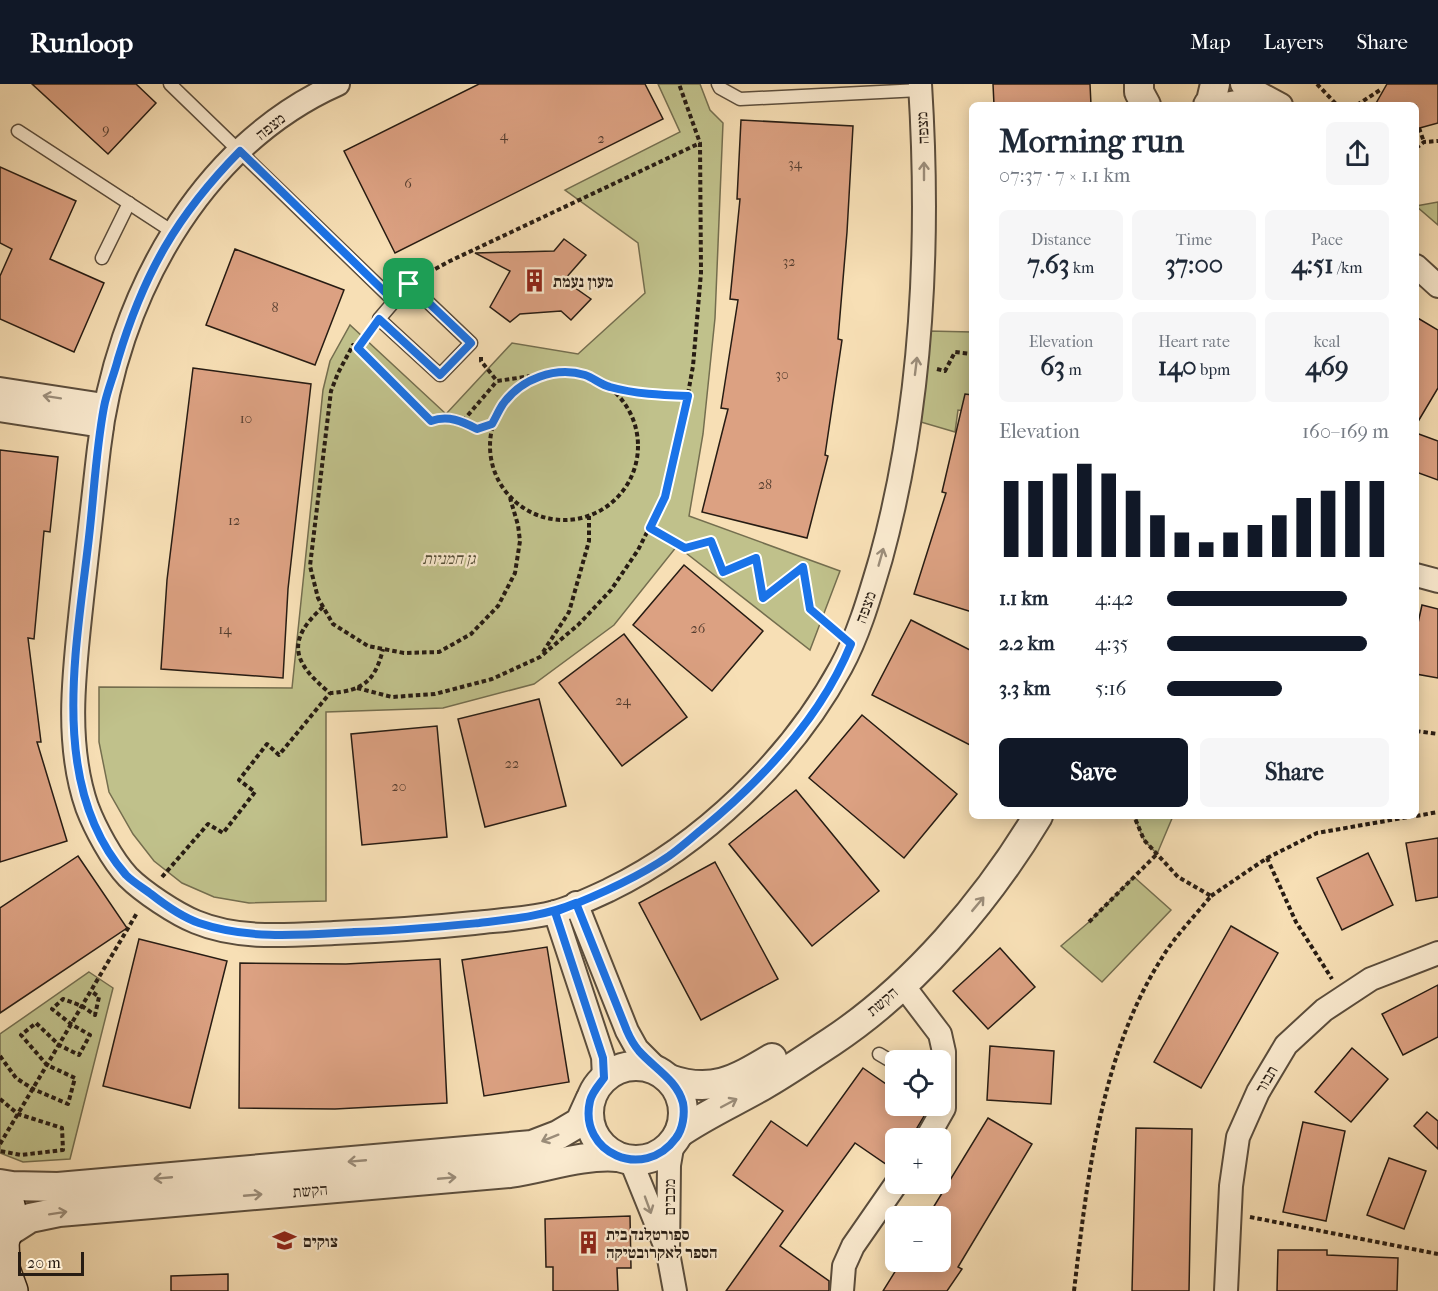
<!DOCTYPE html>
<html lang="en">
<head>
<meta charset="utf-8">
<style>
  body { margin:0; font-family:"IM FELL French Canon","Frank Ruhl Libre",serif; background:#f6f6f7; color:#1f2937; height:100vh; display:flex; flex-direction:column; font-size:22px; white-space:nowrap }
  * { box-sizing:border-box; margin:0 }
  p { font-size:20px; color:#747a83 }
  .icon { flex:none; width:33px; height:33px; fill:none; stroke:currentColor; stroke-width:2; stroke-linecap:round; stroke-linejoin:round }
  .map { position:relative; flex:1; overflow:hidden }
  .drawer { position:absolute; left:969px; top:18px; width:450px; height:717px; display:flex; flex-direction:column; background:#fff; border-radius:9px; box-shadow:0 3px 15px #0003 }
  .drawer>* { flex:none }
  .tools { position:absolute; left:885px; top:966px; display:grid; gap:12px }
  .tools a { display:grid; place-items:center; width:66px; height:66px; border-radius:9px; background:#fff; box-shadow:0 3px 15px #0003; font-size:30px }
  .scale { position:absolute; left:18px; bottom:15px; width:66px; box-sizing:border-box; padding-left:6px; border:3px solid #271c13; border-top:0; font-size:16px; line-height:21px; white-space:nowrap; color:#271c13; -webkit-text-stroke:4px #faeacf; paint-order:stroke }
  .pin { position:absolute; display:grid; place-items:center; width:51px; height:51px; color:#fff; margin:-26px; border-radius:12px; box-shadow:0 3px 9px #0006 }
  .round { display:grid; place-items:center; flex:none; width:63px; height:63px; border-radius:9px; background:#f6f6f7 }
  .headline { display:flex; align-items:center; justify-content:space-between; height:102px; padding:0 30px }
  h1 { font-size:33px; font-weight:800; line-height:45px }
  .metrics { display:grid; grid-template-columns:repeat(3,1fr); gap:9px; height:102px; padding:6px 30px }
  .metrics div { display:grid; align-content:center; border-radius:9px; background:#f6f6f7; text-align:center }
  .metrics b { font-size:26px; font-weight:800 }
  .metrics small { font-size:16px; font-weight:400 }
  .metrics p { font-size:16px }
  .chart { height:168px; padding:12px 30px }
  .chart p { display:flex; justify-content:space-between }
  .chart svg { width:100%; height:108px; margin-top:6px; stroke:#111827; stroke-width:6 }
  .button { display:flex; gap:12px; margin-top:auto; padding:12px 30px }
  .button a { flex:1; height:69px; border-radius:9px; background:#111827; color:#fff; font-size:24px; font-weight:800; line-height:69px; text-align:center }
  .button a+a { background:#f6f6f7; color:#1f2937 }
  ul { padding:0 30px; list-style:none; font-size:20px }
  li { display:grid; grid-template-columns:96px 72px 1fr; align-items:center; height:45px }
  li i { height:15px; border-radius:8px; background:#111827 }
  header { display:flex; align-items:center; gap:36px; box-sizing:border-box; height:84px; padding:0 30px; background:#111827; color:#fff }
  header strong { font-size:28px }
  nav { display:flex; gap:33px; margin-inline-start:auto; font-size:21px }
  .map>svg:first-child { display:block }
  .green { fill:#c0c18b; stroke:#746e4f; stroke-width:1.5 }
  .building { fill:#dca182; stroke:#271c13; stroke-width:1.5 }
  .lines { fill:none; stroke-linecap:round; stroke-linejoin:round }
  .service-casing { stroke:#5b4d3c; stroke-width:15 }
  .minor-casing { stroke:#5b4d3c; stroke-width:26 }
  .tertiary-casing { stroke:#5b4d3c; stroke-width:32 }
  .secondary-casing { stroke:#271c13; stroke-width:36 }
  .path { stroke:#271c13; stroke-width:4; stroke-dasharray:4.5 3; stroke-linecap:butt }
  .service { stroke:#faeacf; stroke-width:12 }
  .minor { stroke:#faeacf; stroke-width:22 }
  .tertiary { stroke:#faeacf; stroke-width:28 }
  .secondary { stroke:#faeacf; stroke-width:33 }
  .oneway { stroke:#9b8d7a }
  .route-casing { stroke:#fff; stroke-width:12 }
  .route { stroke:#1a73e8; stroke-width:8 }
  .labels { text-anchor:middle; stroke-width:4.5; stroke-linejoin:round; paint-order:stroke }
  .number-label { font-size:14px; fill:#543d2f }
  .street-label { font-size:16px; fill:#271c13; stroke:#faeacf }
  .poi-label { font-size:16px; font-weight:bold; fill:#271c13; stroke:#faeacf; text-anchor:start }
  .park-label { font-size:16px; font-style:italic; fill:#554e37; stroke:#faeacf }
</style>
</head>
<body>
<header>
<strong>Runloop</strong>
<nav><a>Map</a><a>Layers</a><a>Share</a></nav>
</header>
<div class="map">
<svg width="1438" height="1207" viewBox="0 0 1438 1207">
  <rect width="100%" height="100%" fill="#f7dfb5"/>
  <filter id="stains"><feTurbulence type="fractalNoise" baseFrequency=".00333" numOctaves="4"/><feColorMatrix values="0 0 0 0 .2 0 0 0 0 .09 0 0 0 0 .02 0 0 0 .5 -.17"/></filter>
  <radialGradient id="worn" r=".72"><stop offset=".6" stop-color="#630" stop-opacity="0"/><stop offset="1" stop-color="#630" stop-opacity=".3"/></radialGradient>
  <!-- green -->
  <g class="green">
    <path d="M658 0H700L710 26 723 39 715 234 703 350 689 432 840 487 810 566 677 462 614 541 534 600 443 624 326 628V817L249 819 214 813 182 799 154 777 133 750 109 708 99 658V603L292 604 323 306 330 277 350 241 446 330 512 259 578 270 645 209 638 159 565 106 680 48Z"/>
    <path d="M1438 118V141L1416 122Z"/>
    <path d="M928 247 972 248V328L958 326 955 348 914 336Z"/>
    <path d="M1134 732H1173L1157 770 1144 756Z"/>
    <path d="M1134 793 1171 826 1102 898 1061 862 1089 838Z"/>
    <path d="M89 888 113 904 70 1075 23 1078 0 1069V950Z"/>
  </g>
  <!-- building -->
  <g class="building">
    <path d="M32 0H136L156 19 108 70Z"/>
    <path d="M479 0H645L663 35 395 169 344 67Z"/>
    <path d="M993 0H1090L1091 21H994Z"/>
    <path d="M1387 0H1438V39L1416 45V21H1375Z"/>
    <path d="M741 36 853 42 847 148 838 255 842 256 825 371 828 372 807 454 702 428 728 325 721 324 738 216 730 215 740 115H737Z"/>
    <path d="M0 83 76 117 50 175 104 199 74 268 0 235V192L12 165 0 159Z"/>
    <path d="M564 155 586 171 564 196 591 215 571 236 561 227 520 230 510 238 490 223 510 187 475 169 554 167Z"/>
    <path d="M235 165 344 206 315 281 206 241Z"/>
    <path d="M1416 233 1438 246V304L1416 341Z"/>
    <path d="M193 284 311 300 288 505 283 594 161 585 167 496Z"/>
    <path d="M965 310 972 311V528L914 510 946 409 942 408Z"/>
    <path d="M1416 349 1438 357V396L1416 388Z"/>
    <path d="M0 366 58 373 50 448 44 447 34 555 28 554 41 658H37L67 757 0 778Z"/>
    <path d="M684 481 763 547 712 607 633 541Z"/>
    <path d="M1422 521 1438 525V594L1416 590V548Z"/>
    <path d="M911 536 972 567V662L872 611Z"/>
    <path d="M624 550 687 633 622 682 559 599Z"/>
    <path d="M539 615 566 722 485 743 458 635Z"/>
    <path d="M862 631 957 710 904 774 809 694Z"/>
    <path d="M437 642 447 753 362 761 351 650Z"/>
    <path d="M796 706 879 807 812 862 729 760Z"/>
    <path d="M1438 754V813L1416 817 1406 759Z"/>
    <path d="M1368 769 1393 821 1342 846 1317 794Z"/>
    <path d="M78 772 127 844 0 929V824Z"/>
    <path d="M715 778 778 895 701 936 639 819Z"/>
    <path d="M1231 842 1278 869 1201 1004 1154 978Z"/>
    <path d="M139 855 227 877 190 1024 103 1002Z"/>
    <path d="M547 863 569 998 484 1012 462 876Z"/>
    <path d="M1000 864 1035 903 988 945 953 907Z"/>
    <path d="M440 875 447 1019 335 1025 239 1024 240 879 346 880Z"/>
    <path d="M1438 901V953L1403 971 1382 930Z"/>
    <path d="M990 962 1054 967 1051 1020 987 1016Z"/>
    <path d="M1352 964 1388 995 1351 1038 1315 1008Z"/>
    <path d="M863 984 896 1007V1022H916L926 1029 911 1054H896V1087L855 1059 780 1162 829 1197V1207H726L783 1127 733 1091 771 1037 807 1062Z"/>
    <path d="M1427 1028 1438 1037V1065L1414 1042Z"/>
    <path d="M988 1034 1032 1060 958 1183 962 1185 947 1207H883L901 1178H940V1132H928Z"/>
    <path d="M1303 1038 1345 1047 1326 1137 1283 1128Z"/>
    <path d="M1136 1044 1192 1045 1189 1207H1132Z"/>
    <path d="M1389 1074 1426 1087 1404 1145 1367 1131Z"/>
    <path d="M630 1132 631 1184H617L618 1207H553V1183H546L545 1135Z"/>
    <path d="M1278 1166H1327V1171L1398 1174 1397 1207H1277Z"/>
    <path d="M228 1190V1207H171V1192Z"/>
  </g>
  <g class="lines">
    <defs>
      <g id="service">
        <path d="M170 0 393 216"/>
        <path d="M718 0 720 4 740 15 920 6"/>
        <path d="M18 47 173 148"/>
        <path d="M102 174 129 119"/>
        <path d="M409 200 471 259 440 291 379 235Z"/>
        <path d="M879 970 896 980"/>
      </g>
      <g id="minor">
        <path d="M338 0C198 62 116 217 99 364 93 414 88 464 82 515 75 582 64 657 87 723 95 744 112 776 128 793 143 808 176 830 196 838 239 856 289 851 334 849 381 847 427 844 474 839 500 836 529 835 555 828 573 823 592 814 609 806 702 761 791 675 841 583 859 550 870 511 881 474 923 321 930 158 920 0"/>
        <path d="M1242 0 1281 21"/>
        <path d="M1220 21 1236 18 1261 21"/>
        <path d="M1416 182 1438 202"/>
        <path d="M0 305 104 321"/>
        <path d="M0 326 102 342"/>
        <path d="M1416 491 1438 497"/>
        <path d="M576 819 627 947 637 965 659 987"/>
        <path d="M555 828 603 973 604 994"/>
        <path d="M902 900 940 950 944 968V1024L927 1054"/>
        <path d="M673 1058 669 1081 668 1169 675 1207"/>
        <path d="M626 1075 633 1082 665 1161"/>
        <path d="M842 1207 844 1182 853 1162 896 1100"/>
        <path d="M1226 1207 1231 1102 1238 1053 1258 1008 1286 961 1324 926 1371 895 1438 869"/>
      </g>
      <g id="tertiary">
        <path d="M1139 0V8L1146 21"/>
        <path d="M1208 21 1211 17 1215 0"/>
        <circle cx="636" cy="1029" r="47"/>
        <path d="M669 995C712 1010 735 996 772 974"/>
        <path d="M679 1049C705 1031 734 1018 762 1002 785 989 808 973 831 958 914 903 987 817 1038 732"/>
        <path d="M0 1100 12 1102 58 1103 532 1061 558 1051 580 1038 590 1016"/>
        <path d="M5 1150 30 1134 59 1128 510 1089C545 1084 582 1070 618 1073"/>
      </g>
      <g id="secondary">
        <path d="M0 1105C13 1121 11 1143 0 1159"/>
        <path d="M2 1157 3 1185 11 1207"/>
      </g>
    </defs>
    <!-- service casing -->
    <use href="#service" class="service-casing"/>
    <!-- minor casing -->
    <use href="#minor" class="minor-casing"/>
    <!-- tertiary casing -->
    <use href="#tertiary" class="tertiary-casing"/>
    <!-- secondary casing -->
    <use href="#secondary" class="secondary-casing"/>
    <!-- path -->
    <g class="path">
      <path d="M1317 0 1337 21"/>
      <path d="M1357 21 1380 6"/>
      <path d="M1419 44 1424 58"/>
      <path d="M1416 64 1424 58 1438 57"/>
      <path d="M422 192 450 177 700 59"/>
      <path d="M370 248 359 264 353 261 338 289 331 307 310 482 318 514 333 540 368 562 404 569 439 568 471 550 498 522 515 489 520 457 518 441 510 414"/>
      <path d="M359 264 431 337C448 331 462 337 477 345L492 340"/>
      <path d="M481 273V277L497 297 538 291"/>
      <path d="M937 285 945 287 955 268 972 270"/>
      <circle cx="564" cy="362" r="74"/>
      <path d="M609 303 644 310 688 312"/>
      <path d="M463 337 497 297"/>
      <path d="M650 444 685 464 711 457 723 487 756 474 763 514 803 483 810 525 835 546"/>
      <path d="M323 523C285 557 293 579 330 609 362 607 375 598 383 565"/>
      <path d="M543 568 569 528 589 457V432"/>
      <path d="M357 604 392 613 435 610 492 595 540 573 578 541 611 506 638 466 665 413 680 354 693 282 701 189 700 59 679 0"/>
      <path d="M1416 647 1438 650"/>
      <path d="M1416 732 1438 728"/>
      <path d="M1267 774 1317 749 1414 732"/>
      <path d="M162 793 208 740 223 749 255 708 239 696 267 660 279 671 330 609"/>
      <path d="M1211 812 1267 774 1296 838 1332 895"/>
      <path d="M1089 838 1157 770"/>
      <path d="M0 972 16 994 33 1005 68 1020 75 994 47 981 21 951 36 939 59 961 79 971 90 951 71 940 52 925 63 915 82 922 95 931 99 913 91 907"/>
      <path d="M0 1015 18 1030 62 1044 63 1066 21 1071 0 1067"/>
      <path d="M0 1060 137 829"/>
      <path d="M1250 1133 1438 1170"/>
      <path d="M1074 1207C1087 1097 1100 973 1160 877 1174 853 1194 833 1211 812L1178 793 1144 756 1134 732"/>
    </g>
    <!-- service -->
    <use href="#service" class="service"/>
    <!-- minor -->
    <use href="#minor" class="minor"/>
    <!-- tertiary -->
    <use href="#tertiary" class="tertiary"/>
    <!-- secondary -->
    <use href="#secondary" class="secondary"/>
  </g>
  <!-- one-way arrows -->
  <defs><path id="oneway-shaft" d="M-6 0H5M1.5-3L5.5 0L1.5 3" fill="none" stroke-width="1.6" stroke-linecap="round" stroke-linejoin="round" transform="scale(1.5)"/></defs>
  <g class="oneway">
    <use href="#oneway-shaft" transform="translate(924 87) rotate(-90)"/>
    <use href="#oneway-shaft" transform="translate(916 282) rotate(-83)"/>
    <use href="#oneway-shaft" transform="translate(52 313) rotate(-171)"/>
    <use href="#oneway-shaft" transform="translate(881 473) rotate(-74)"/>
    <use href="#oneway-shaft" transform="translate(978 820) rotate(-50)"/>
    <use href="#oneway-shaft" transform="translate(729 1019) rotate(-28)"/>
    <use href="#oneway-shaft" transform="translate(550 1054) rotate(158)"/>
    <use href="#oneway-shaft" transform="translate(357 1077) rotate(175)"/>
    <use href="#oneway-shaft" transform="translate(163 1094) rotate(175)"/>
    <use href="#oneway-shaft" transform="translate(447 1094) rotate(-5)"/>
    <use href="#oneway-shaft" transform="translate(253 1111) rotate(-5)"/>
    <use href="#oneway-shaft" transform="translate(648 1121) rotate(70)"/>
    <use href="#oneway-shaft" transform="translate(58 1129) rotate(-9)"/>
  </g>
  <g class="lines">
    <defs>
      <path id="route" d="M409 200 393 216 240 67C177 131 144 189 118 275 114 291 107 307 104 323 96 365 94 410 89 453 77 561 47 701 126 791 133 798 143 804 151 810 165 821 182 833 199 839 249 856 302 851 354 848 396 847 437 843 479 839 512 835 545 832 576 819L627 947C630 954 634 961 639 967 654 984 677 996 683 1019 685 1030 683 1045 676 1054 644 1098 578 1069 590 1017 592 1008 599 1001 604 994L603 974 555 828C594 813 634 796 669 772 680 764 690 755 701 746 762 696 821 634 851 560L810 525 803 483 763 514 756 474 723 488 711 457 685 464 650 444 665 413 688 312C662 311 635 310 610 303 601 301 594 294 585 291 555 282 521 295 503 320 499 326 496 333 492 340L477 345C462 337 448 331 431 337L358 264 379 235 440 291 471 259 409 200"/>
    </defs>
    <!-- route casing -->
    <use href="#route" class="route-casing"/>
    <!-- route -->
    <use href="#route" class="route"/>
  </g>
  <!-- icons -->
  <defs>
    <symbol id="building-bare" viewBox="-9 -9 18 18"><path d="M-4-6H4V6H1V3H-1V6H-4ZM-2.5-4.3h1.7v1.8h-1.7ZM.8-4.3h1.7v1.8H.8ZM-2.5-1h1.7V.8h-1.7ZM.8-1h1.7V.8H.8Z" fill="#8f2418" stroke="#faeacf" stroke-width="2.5" paint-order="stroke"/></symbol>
    <symbol id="school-bare" viewBox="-9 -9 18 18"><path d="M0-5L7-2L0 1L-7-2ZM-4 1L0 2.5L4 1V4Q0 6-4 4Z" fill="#8f2418" stroke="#faeacf" stroke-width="2.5" paint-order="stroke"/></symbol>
  </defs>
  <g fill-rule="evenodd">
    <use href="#building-bare" x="518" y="180" width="33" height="33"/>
    <use href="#school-bare" x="268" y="1140" width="33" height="33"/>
    <use href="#building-bare" x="572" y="1142" width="33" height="33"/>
  </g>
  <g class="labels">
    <!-- number labels -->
    <g class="number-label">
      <text x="106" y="50">9</text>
      <text x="504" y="56">4</text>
      <text x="601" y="59">2</text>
      <text x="795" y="84">34</text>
      <text x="408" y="104">6</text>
      <text x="789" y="182">32</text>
      <text x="275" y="228">8</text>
      <text x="782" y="295">30</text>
      <text x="246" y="339">10</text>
      <text x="765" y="405">28</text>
      <text x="234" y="441">12</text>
      <text x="698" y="549">26</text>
      <text x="225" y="550">14</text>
      <text x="623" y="621">24</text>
      <text x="512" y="684">22</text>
      <text x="399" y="707">20</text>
    </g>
    <!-- street labels -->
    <g class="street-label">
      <text transform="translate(270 42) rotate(-39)" y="6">מצפה</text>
      <text transform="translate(922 44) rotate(-93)" y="6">מצפה</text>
      <text transform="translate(865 523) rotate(-70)" y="6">מצפה</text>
      <text transform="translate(882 917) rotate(-41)" y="6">הקשת</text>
      <text transform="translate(1266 995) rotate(-60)" y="6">תבור</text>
      <text transform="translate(310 1106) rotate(-5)" y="6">הקשת</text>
      <text transform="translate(669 1113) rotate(-90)" y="6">מכבים</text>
    </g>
    <!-- poi labels -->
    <g class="poi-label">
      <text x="553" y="203">מעון נעמת</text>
      <text x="606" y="1156">ספורטלנד בית<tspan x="606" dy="18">הספר לאקרובטיקה</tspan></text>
      <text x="303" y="1163">צוקים</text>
    </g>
    <!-- park labels -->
    <g class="park-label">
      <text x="449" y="480">גן חמניות</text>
    </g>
  </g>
  <rect width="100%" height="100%" filter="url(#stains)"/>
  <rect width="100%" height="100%" fill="url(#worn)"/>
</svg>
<div class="tools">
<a><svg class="icon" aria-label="locate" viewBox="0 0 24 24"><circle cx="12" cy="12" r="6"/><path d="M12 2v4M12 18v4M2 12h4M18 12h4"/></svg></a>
<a>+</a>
<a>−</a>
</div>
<div class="scale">20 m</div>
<div class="pin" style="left:409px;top:200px;background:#1e9e55"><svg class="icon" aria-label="arrive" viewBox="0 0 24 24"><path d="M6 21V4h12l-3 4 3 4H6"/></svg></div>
<section class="drawer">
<div class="headline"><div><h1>Morning run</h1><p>07:37 · 7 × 1.1 km</p></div><a class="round"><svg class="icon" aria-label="share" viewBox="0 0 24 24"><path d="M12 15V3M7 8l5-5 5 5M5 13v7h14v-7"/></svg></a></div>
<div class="metrics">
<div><p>Distance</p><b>7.63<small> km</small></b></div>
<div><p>Time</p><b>37:00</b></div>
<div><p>Pace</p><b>4:51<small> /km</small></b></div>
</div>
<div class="metrics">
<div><p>Elevation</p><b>63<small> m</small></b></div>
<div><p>Heart rate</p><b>140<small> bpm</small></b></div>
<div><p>kcal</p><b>469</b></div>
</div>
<div class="chart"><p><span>Elevation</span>160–169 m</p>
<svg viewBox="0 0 160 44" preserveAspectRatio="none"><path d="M5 44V13M15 44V13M25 44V10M35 44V6M45 44V10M55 44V17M65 44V27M75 44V34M85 44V38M95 44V34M105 44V31M115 44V27M125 44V20M135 44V17M145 44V13M155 44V13"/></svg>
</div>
<ul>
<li><b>1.1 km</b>4:42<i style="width:81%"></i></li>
<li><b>2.2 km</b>4:35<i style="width:90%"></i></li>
<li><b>3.3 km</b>5:16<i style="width:52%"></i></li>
</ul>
<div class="button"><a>Save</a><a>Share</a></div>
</section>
</div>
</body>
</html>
